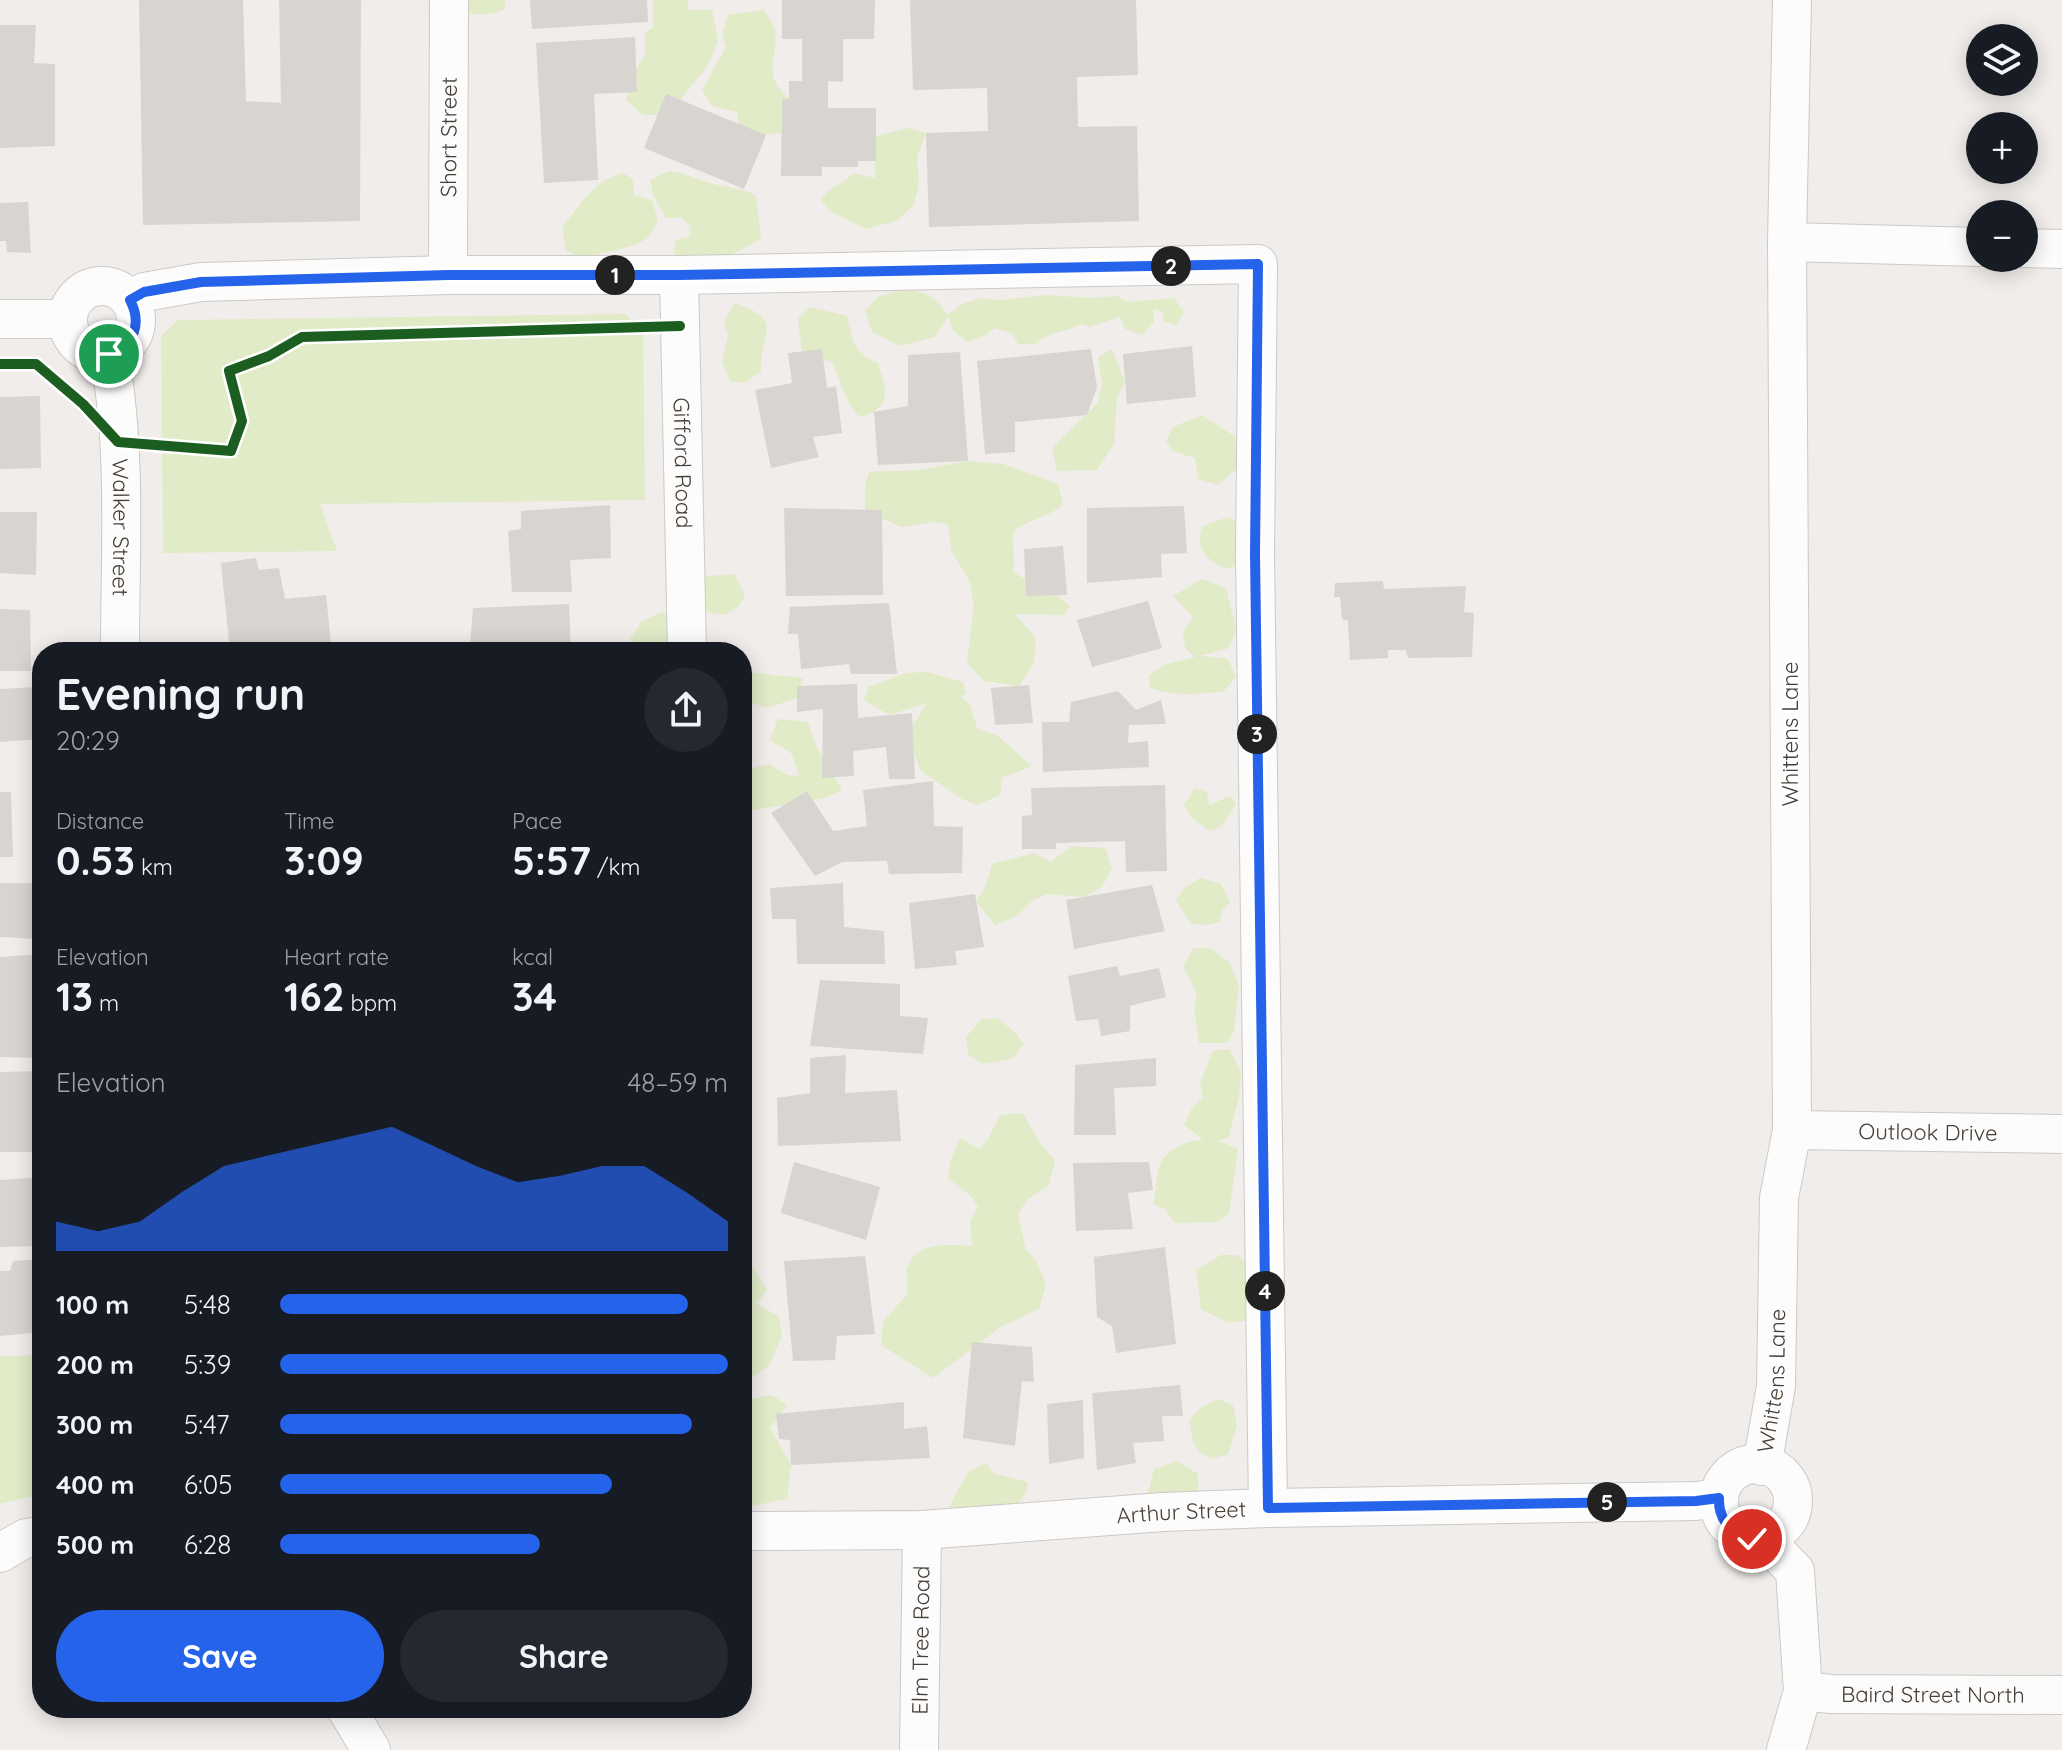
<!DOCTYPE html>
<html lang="en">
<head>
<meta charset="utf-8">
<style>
  body { margin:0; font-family:Quicksand,sans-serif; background:#242831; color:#f1f3f6; height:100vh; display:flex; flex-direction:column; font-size:30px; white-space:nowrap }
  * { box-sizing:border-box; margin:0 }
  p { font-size:26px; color:#9ea1a6 }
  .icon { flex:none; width:44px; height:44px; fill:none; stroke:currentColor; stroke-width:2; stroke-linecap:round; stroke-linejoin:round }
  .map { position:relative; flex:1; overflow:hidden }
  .drawer { position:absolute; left:32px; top:642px; width:720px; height:1076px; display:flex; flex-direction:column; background:#171b24; border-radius:32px; box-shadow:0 4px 20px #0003 }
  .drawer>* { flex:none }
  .controls { position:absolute; left:1966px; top:24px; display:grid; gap:16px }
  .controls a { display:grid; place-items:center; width:72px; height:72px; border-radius:50%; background:#171b24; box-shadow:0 4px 20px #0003; font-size:40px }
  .pin { position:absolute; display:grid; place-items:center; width:68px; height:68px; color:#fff; margin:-34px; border:4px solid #fff; border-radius:50%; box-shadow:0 2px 8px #0007 }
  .km { position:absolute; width:40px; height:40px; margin:-20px; border-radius:50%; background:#222; color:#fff; font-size:22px; line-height:40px; text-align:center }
  .round { display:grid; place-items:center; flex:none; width:84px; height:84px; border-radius:42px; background:#242831 }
  .head { display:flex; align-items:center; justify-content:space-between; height:136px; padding:0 24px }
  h1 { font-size:44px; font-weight:700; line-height:60px }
  .figures { display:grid; grid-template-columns:repeat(3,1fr); gap:12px; height:136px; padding:8px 24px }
  .figures div { display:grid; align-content:center }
  .figures b { font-size:40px; font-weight:700 }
  .figures small { font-size:22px; font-weight:400 }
  .figures p { font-size:22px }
  .chart { height:224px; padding:16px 24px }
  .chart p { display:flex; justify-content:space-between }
  .chart svg { width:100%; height:144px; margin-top:8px; fill:#2563eb; opacity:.7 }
  .cta { display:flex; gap:16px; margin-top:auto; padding:16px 24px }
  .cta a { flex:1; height:92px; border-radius:48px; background:#2563eb; color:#fff; font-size:32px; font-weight:700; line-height:92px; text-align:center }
  .cta a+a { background:#242831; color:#f1f3f6 }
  ul { padding:0 24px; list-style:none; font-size:26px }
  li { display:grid; grid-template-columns:128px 96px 1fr; align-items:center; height:60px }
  li i { height:20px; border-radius:10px; background:#2563eb }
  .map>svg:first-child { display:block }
  .green { fill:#e1ebc8 }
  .building { fill:#d8d5d1 }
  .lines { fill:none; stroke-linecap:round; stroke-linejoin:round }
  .minor-casing { stroke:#cdc9c5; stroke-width:40 }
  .minor { stroke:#fdfcfc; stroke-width:38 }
  .cycleway-casing { stroke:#fff; stroke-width:15 }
  .cycleway { stroke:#1b5e20; stroke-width:10 }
  .route-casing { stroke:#fff; stroke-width:16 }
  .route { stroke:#2563eb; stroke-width:10 }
  .labels { text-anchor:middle; stroke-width:6; stroke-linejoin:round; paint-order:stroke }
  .street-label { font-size:22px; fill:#473e35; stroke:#fff }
</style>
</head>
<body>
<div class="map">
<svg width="2062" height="1750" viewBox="0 0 2062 1750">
  <rect width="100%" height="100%" fill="#f0edea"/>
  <!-- green -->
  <g class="green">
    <path d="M446 0H505V9C481 20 467 14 446 0Z"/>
    <path d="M653 0H687L689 10H712L718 40 709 64 668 115H643L626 100 636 69 645 56V32L653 28Z"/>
    <path d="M763 10C790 39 764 56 776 84 779 89 785 94 789 99H782L781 133 740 136 737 112 712 106 702 90 726 47 722 35 728 15Z"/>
    <path d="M908 128 926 133 917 157 919 185 913 206 896 221 866 229 830 211 821 200C831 184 842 187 853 173L875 178 876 136Z"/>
    <path d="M669 171C685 172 697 180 713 184 729 188 742 187 756 196L761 238C729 260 713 261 674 260L675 240 689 237 691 227 682 218H666L653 194 650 180Z"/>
    <path d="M623 173 633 179 634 195 652 200 658 220C655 225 652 233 648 237 636 249 600 252 582 259L566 250 562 227C581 205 593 180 623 173Z"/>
    <path d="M903 290C929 292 932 295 948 315L962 304 980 298 1000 300 1047 295 1091 298 1117 296 1127 302 1174 298 1184 312 1176 325 1164 321 1162 311 1153 309 1154 322 1142 335 1125 329 1120 317 1089 327 1081 324C1063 334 1052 329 1036 344H1018L1012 333 995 328 986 335 968 342 953 331 948 316 935 337 899 346 872 332 865 310 879 296Z"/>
    <path d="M735 303C787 322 759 330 761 371L745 383 730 381 722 362 728 335 724 321Z"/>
    <path d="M810 307 847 316C853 342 853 352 878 363L885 387 884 402 874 412 860 417C845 404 841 380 832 362L802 352 798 319Z"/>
    <path d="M625 314 643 331 645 500 320 504 337 551 163 553 161 336 178 320Z"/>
    <path d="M1112 349 1125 382 1117 397 1114 444 1097 470 1057 471 1052 448 1098 403 1102 384 1098 357Z"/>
    <path d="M1202 415 1237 438 1242 459 1235 470 1218 485 1198 479 1195 458 1173 451 1166 441 1173 427Z"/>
    <path d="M968 461 1003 464 1058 484 1063 505C1046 518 1029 519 1013 532L1014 573 1056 595 1070 606 1063 615 1015 614 1036 638 1034 662 1019 686 984 681 967 663 974 605 969 580 951 550 948 524 934 522 901 527 865 510V486L869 472 920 470Z"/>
    <path d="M1228 517 1244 524 1255 554 1229 569C1208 563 1193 548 1203 526Z"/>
    <path d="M734 574 745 595 739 606 725 615 706 612 696 596 706 576Z"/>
    <path d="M1202 579 1226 588 1236 630 1229 648 1200 656 1227 658 1236 676 1224 691C1198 695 1176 696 1150 688L1149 675 1164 665 1195 657 1185 648 1183 632 1193 617 1173 596Z"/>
    <path d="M662 612 677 622 686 652H636L630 639 642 621Z"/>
    <path d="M746 672 803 678 797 698 768 708 755 704H742V674Z"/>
    <path d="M927 672 963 682 966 693 961 697 970 704 977 728 998 736 1032 766 1002 778 1000 795 977 805 962 799 921 771 913 751V725L927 703 889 715 864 700 868 687 906 673Z"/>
    <path d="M778 719 808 722 816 746 842 790 825 798 742 812V771L769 764 787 775 799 776 792 754 770 740Z"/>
    <path d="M1195 788 1207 792 1209 805 1230 796 1236 804 1221 827 1210 831 1191 817 1184 805Z"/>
    <path d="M1071 846 1105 848 1112 868 1102 887 1083 897 1047 894 1032 901 1017 916 995 925 976 901 985 888 992 864 1034 853 1051 862Z"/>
    <path d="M1200 878 1221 884 1230 902 1223 909 1219 922 1206 925 1192 924 1176 901 1184 888Z"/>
    <path d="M1194 948H1210L1229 962 1239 985 1234 1031 1227 1043H1199L1194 1008 1197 993 1183 966Z"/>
    <path d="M997 1018 1016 1033 1024 1044 1012 1059 982 1064 968 1054 966 1037 982 1019Z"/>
    <path d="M1229 1049 1241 1072 1239 1097 1228 1139 1217 1140 1238 1149 1229 1214 1216 1222 1175 1223 1165 1209 1153 1204C1156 1193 1156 1174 1160 1165 1167 1148 1188 1140 1204 1140L1184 1125 1192 1108 1203 1097 1200 1082 1213 1051Z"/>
    <path d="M1023 1113 1038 1140 1055 1161 1049 1185 1027 1200 1018 1214 1026 1250 1036 1261 1046 1284 1039 1309 1002 1326 933 1378 881 1345 883 1322 908 1293C908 1286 905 1273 908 1266 918 1240 951 1245 972 1246L970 1221 978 1207 971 1196 948 1178 950 1162 960 1138 979 1149C991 1140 992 1127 1001 1115Z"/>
    <path d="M1221 1255H1237L1258 1276 1251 1320 1228 1323 1201 1309 1196 1270Z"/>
    <path d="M751 1265 767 1289 757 1304 779 1317 782 1336 769 1366 754 1376 742 1375V1268Z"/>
    <path d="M42 1355V1494L0 1504V1356Z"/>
    <path d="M772 1395 787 1405 770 1428 791 1465 787 1499 742 1508V1401Z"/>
    <path d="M1218 1399 1233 1405 1237 1426 1228 1454 1212 1459C1192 1450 1192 1440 1190 1420L1201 1407Z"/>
    <path d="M1177 1461 1198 1474V1504L1147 1497 1154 1469Z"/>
    <path d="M986 1463 993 1473 1028 1482 1026 1494 1015 1506 947 1510 968 1472Z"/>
  </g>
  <!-- building -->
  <g class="building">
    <path d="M139 0H243L246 101 281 103 279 0H361L360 221 143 225Z"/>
    <path d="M530 0H647L648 22 532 29Z"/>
    <path d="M782 0H875L874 39H843V82L828 81V108H876V161H858V167H822V176H781L782 99H789V81H802V39H782Z"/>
    <path d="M910 0H1136L1138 75 1077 77 1078 127 1137 126 1139 221 929 227 926 133 988 131 987 88 913 90Z"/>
    <path d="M0 25H36L34 63 55 64V146L0 148Z"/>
    <path d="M635 37 637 92 594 94 598 180 544 183 536 43Z"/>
    <path d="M666 94 766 135 744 189 644 148Z"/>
    <path d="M28 202 31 253 7 252 6 241H0V203Z"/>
    <path d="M1192 346 1196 397 1127 404 1123 354Z"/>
    <path d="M822 349 827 388 836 386 842 433 813 437 819 457 771 468 755 390 792 383 788 353Z"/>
    <path d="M1091 349 1097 387 1087 415 1015 422V452L985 454 977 361Z"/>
    <path d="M960 352 968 461 878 465 874 412 908 406V355Z"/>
    <path d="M40 396 41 468 0 469V397Z"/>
    <path d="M610 505 611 558 570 560 572 592H512L508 531 521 529V511Z"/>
    <path d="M1184 506 1187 553 1161 554 1162 577 1087 583V508Z"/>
    <path d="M784 508 882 510 883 595 786 596Z"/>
    <path d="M0 512H37L36 575 0 573Z"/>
    <path d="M1063 546 1067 595 1026 596 1024 549Z"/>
    <path d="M256 558 259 570 279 568 285 599 326 595 332 652H230L221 563Z"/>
    <path d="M1383 581 1384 589 1466 586 1464 612 1474 613 1472 657 1408 658 1406 650H1388V658L1350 660 1348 621 1342 619 1340 597H1334L1335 583Z"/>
    <path d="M1148 601 1162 648 1092 667 1077 620Z"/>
    <path d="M889 603 897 674H851L849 664 801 669 798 634H788L790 607Z"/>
    <path d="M569 604 571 652H489L490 645 470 646 473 608Z"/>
    <path d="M0 609 30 610 31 671H0Z"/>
    <path d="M857 684 858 718 912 713 915 779H889L886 747 853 751 854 776 822 778 823 709 797 712V686Z"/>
    <path d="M1029 685 1033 723 995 725 991 688Z"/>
    <path d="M36 687 39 739 0 742V689Z"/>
    <path d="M1118 691 1136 710 1161 700 1166 724 1129 725 1128 743 1148 741 1149 767 1043 772 1042 722H1069L1071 702Z"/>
    <path d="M933 781 934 826 963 827 962 873 889 874 887 861 842 862 815 876 771 813 807 791 833 831 867 826 863 790Z"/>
    <path d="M1165 785 1167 871 1126 872 1125 841 1056 843V849H1022V816L1032 815 1031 788Z"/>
    <path d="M0 792H11L13 857H0Z"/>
    <path d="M0 883H38V939L0 937Z"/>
    <path d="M843 883 844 927 884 931 885 964H797L796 919H772L770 888Z"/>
    <path d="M1152 885 1165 931 1074 949 1066 900Z"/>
    <path d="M975 894 984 947 955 951 957 965 915 969 909 903Z"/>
    <path d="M42 954V1058L0 1057V957Z"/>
    <path d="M1117 966 1120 976 1159 968 1166 997 1130 1006V1031L1101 1036 1098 1019 1076 1021 1068 976Z"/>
    <path d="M820 980 900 984V1016L928 1018 923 1054 810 1046Z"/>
    <path d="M846 1055 845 1093 897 1090 901 1141 778 1146 777 1098 810 1093V1058Z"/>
    <path d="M1156 1058V1086L1114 1088 1116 1135H1074L1075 1065Z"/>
    <path d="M41 1071 39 1152H0V1072Z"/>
    <path d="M794 1162 880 1187 866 1240 781 1213Z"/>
    <path d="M1149 1162 1153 1190 1128 1193 1133 1229 1076 1231 1073 1163Z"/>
    <path d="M42 1177V1246L0 1247V1180Z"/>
    <path d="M1165 1247 1176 1344 1116 1353 1112 1326 1097 1317 1094 1257Z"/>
    <path d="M865 1256 875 1334 837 1336 835 1360 793 1361 784 1261Z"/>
    <path d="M42 1259V1332L0 1336V1271H10L13 1261Z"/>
    <path d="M972 1342 1032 1347 1034 1382 1022 1381 1015 1446 963 1438Z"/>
    <path d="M1180 1385 1183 1416H1162L1164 1441 1133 1443 1136 1463 1097 1470 1092 1393Z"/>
    <path d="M1083 1400 1084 1458 1049 1464 1047 1404Z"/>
    <path d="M904 1402V1429L927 1426 930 1458 791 1465 790 1440 779 1439 776 1414Z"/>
  </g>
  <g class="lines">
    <defs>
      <g id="minor">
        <path d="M1787 242 1980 247"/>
        <path d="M2024 248 2062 249"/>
        <path id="s1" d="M448 275 449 0"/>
        <path id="s2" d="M679 275 687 652"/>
        <circle cx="102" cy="320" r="34"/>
        <path d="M130 300 144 292 201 282 448 275H679L1258 264 1255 554 1268 1508"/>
        <path d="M0 319H68"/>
        <path id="s3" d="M109 354C127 449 120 555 120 652"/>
        <path id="s4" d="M1792 1130 2062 1134"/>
        <circle cx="1756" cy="1501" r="37"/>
        <path id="s5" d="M1762 1466 1776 1386 1779 1198 1792 1130 1787 242 1792 0"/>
        <path id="s6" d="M742 1531 922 1530 1163 1512 1268 1508 1696 1501 1719 1498"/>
        <path d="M1763 1538 1795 1571 1803 1691 1786 1750"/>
        <path d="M0 1553 26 1538 42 1536"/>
        <path id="s7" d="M1803 1691 1831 1694 2062 1695"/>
        <path d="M346 1708 371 1750"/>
        <path id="s8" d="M919 1750 922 1530"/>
      </g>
    </defs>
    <!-- minor casing -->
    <use href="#minor" class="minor-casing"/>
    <!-- minor -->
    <use href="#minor" class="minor"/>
    <defs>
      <g id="cycleway">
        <path d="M130 300 144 292 201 282 448 275H679L1258 264 1255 554 1268 1508"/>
        <path d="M0 364H36L83 404 118 442 231 451 242 421 229 371 269 356 302 337 680 326"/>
      </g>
    </defs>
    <!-- cycleway casing -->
    <use href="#cycleway" class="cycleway-casing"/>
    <!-- cycleway -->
    <use href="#cycleway" class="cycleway"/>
  </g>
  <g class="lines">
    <defs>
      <path id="route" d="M109 354C135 345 142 323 130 300L144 292 201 282 448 275H679L1258 264 1255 554 1268 1508 1696 1501 1719 1498C1718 1520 1731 1533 1752 1539"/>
    </defs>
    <!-- route casing -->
    <use href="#route" class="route-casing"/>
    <!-- route -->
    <use href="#route" class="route"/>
  </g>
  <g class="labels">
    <!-- street labels -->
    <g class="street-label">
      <text dy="8" stroke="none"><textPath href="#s1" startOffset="138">Short Street</textPath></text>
      <text dy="8" stroke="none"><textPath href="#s2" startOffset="188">Gifford Road</textPath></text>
      <text dy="8" stroke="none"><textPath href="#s3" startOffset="174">Walker Street</textPath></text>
      <text transform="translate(1790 734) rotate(-90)" y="8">Whittens Lane</text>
      <text dy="8" stroke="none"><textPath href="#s4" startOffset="136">Outlook Drive</textPath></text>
      <text dy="8" stroke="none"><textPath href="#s5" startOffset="86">Whittens Lane</textPath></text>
      <text dy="8" stroke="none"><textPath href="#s6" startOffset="440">Arthur Street</textPath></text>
      <text dy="8" stroke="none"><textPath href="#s8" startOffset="110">Elm Tree Road</textPath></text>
      <text dy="8" stroke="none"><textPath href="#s7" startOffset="130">Baird Street North</textPath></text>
    </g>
  </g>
</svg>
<div class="controls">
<a><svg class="icon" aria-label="layers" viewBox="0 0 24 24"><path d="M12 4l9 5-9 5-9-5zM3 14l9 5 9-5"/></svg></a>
<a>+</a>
<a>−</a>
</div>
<div class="pin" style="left:109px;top:354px;background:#1e9e55"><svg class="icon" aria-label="arrive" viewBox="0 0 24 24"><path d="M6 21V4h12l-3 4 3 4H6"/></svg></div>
<div class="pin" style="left:1752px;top:1539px;background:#d93025"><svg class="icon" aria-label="check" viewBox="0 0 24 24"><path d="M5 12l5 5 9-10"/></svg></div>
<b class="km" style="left:615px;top:275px">1</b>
<b class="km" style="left:1171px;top:266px">2</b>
<b class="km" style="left:1257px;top:734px">3</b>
<b class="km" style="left:1265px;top:1291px">4</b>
<b class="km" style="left:1607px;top:1502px">5</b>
<section class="drawer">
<div class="head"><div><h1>Evening run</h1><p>20:29</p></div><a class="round"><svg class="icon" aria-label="share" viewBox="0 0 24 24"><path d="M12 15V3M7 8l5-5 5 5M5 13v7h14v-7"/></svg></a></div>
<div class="figures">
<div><p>Distance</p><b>0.53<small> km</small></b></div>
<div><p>Time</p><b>3:09</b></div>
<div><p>Pace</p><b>5:57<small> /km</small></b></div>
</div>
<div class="figures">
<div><p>Elevation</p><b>13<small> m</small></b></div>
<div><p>Heart rate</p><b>162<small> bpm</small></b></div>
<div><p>kcal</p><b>34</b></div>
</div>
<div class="chart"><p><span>Elevation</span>48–59 m</p>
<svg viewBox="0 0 160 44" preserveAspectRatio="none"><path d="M0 44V35L10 38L20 35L30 26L40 18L50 15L60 12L70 9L80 6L90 12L100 18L110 23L120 21L130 18L140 18L150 26L160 35V44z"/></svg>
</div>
<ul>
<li><b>100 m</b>5:48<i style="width:91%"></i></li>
<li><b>200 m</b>5:39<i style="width:100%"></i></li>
<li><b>300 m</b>5:47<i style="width:92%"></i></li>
<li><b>400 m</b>6:05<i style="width:74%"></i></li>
<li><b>500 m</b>6:28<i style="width:58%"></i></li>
</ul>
<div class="cta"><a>Save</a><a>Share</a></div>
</section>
</div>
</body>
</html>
